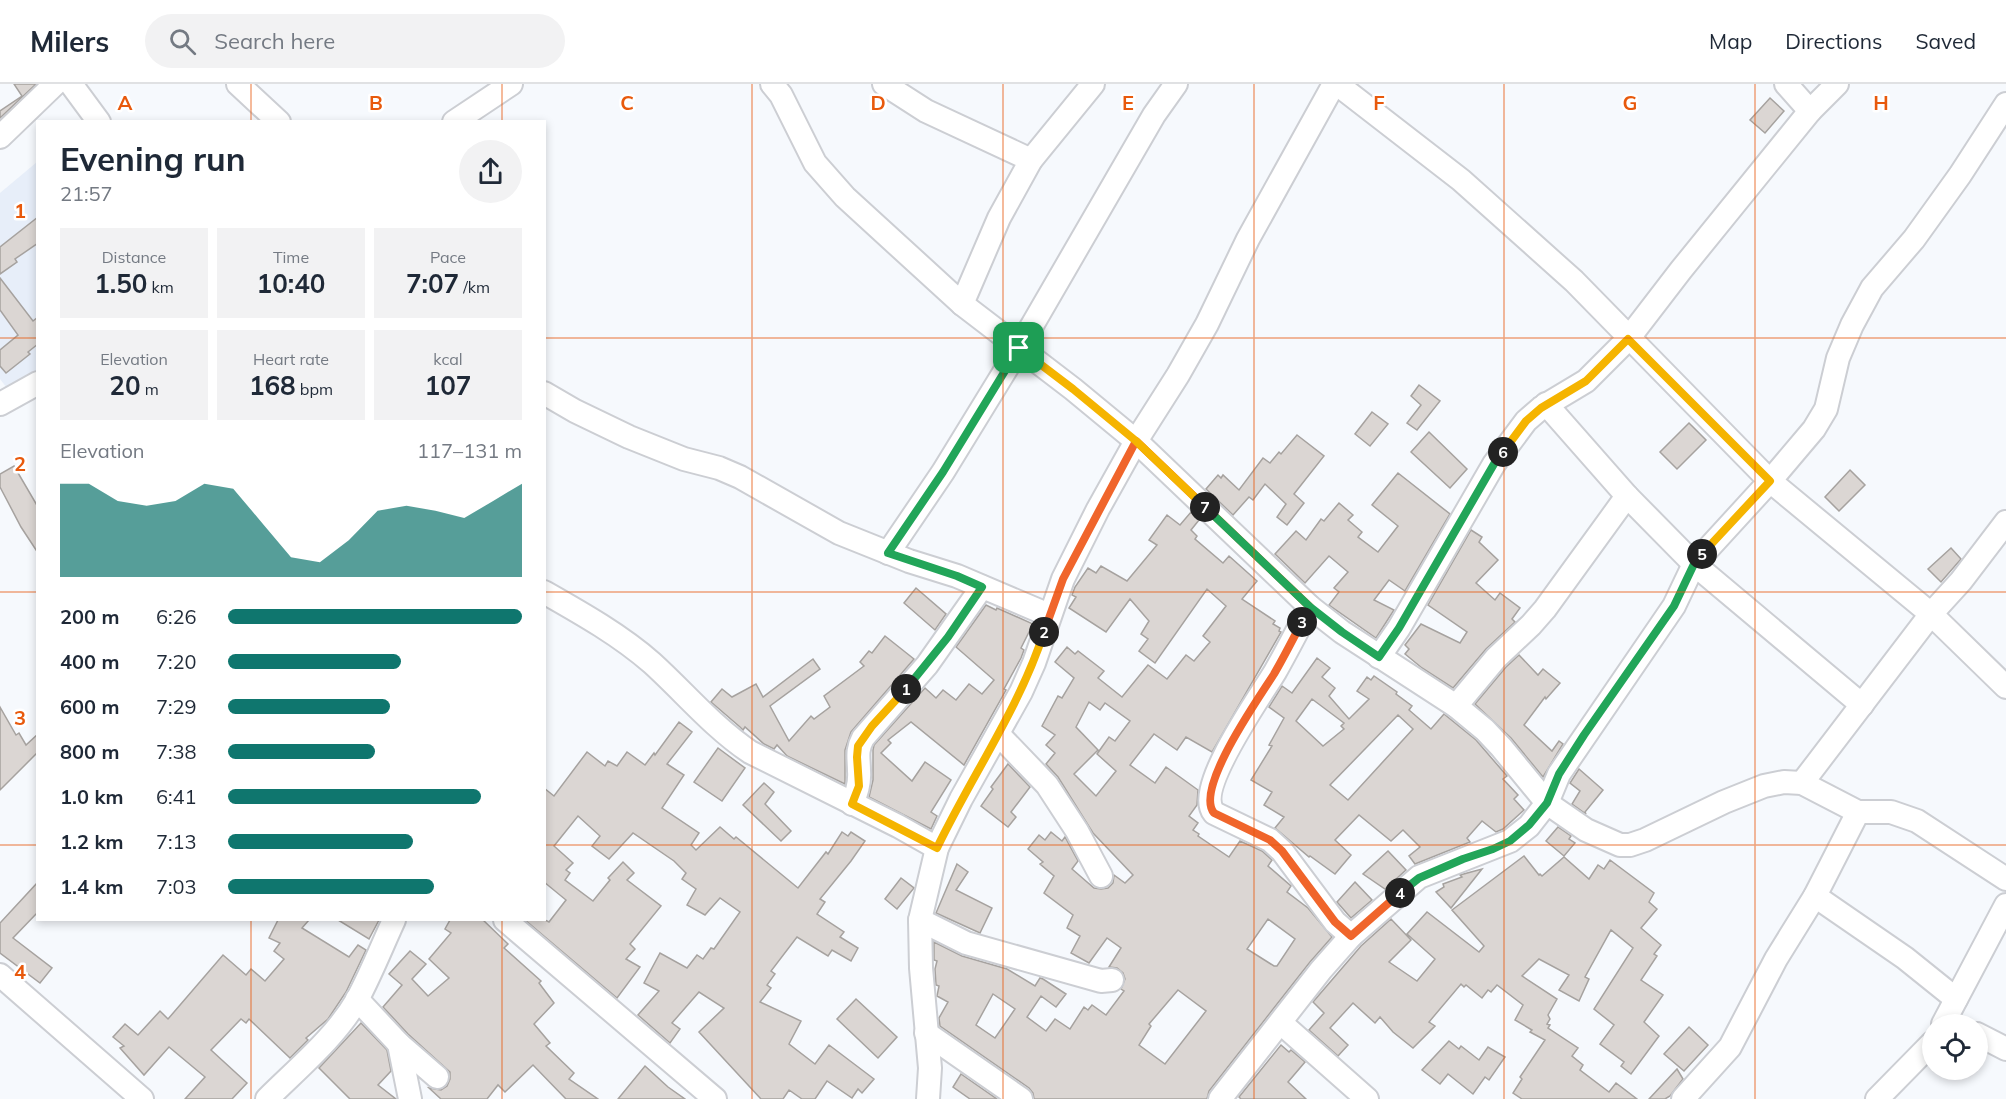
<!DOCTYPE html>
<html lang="en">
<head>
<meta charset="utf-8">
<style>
  body { margin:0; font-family:Mulish,sans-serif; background:#f2f2f3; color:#1f2937; height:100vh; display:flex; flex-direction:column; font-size:22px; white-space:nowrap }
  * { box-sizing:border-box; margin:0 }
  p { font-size:20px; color:#747a83 }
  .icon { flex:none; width:33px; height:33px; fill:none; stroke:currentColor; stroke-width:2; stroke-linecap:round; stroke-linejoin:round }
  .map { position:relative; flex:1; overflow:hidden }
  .side { position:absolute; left:36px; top:36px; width:510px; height:801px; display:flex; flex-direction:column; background:#fff; border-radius:0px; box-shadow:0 3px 9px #0003 }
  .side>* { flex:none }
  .controls { position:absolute; left:1922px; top:930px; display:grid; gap:12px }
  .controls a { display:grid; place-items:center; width:66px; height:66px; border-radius:50%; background:#fff; box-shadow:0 3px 9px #0003; font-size:30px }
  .pin { position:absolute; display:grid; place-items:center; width:51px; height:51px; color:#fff; margin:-26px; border-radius:12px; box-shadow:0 3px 9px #0006 }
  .km { position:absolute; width:30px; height:30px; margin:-15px; border-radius:50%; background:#222; color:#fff; font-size:16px; line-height:30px; text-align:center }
  .round { display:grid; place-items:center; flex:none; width:63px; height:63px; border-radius:32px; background:#f2f2f3 }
  .headline { display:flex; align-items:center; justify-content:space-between; height:102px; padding:0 24px }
  h1 { font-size:33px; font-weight:700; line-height:45px }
  .metrics { display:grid; grid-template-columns:repeat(3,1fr); gap:9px; height:102px; padding:6px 24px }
  .metrics div { display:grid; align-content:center; border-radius:0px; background:#f2f2f3; text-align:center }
  .metrics b { font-size:26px; font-weight:700 }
  .metrics small { font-size:16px; font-weight:400 }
  .metrics p { font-size:16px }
  .chart { height:168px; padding:12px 24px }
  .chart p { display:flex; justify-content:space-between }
  .chart svg { width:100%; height:108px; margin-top:6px; fill:#0f766e; opacity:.7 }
  ul { padding:0 24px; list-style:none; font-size:20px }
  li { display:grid; grid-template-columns:96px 72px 1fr; align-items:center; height:45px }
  li i { height:15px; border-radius:8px; background:#0f766e }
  header { display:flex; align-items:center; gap:36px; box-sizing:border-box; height:84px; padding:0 30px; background:#fff; border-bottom:2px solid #e0e1e3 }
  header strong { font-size:28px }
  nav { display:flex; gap:33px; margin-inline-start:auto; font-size:21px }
  .search { width:420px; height:54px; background:#f2f2f3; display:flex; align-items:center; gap:15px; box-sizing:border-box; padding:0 21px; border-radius:33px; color:#747a83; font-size:22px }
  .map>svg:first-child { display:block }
  .built { fill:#e7eef9 }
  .building { fill:#dbd6d3; stroke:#a6a29f; stroke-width:1.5; fill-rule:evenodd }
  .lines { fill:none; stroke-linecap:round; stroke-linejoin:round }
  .minor-casing { stroke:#ccced3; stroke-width:26 }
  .minor { stroke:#fff; stroke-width:22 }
  .split-1-casing { stroke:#fff; stroke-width:12 }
  .split-2-casing { stroke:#fff; stroke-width:12 }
  .split-3-casing { stroke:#fff; stroke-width:12 }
  .split-4-casing { stroke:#fff; stroke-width:12 }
  .split-5-casing { stroke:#fff; stroke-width:12 }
  .split-6-casing { stroke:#fff; stroke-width:12 }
  .split-7-casing { stroke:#fff; stroke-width:12 }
  .split-8-casing { stroke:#fff; stroke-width:12 }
  .split-1 { stroke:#22a559; stroke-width:8 }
  .split-2 { stroke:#f5b400; stroke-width:8 }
  .split-3 { stroke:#f0652b; stroke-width:8 }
  .split-4 { stroke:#f0652b; stroke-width:8 }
  .split-5 { stroke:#22a559; stroke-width:8 }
  .split-6 { stroke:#f5b400; stroke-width:8 }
  .split-7 { stroke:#22a559; stroke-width:8 }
  .split-8 { stroke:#f5b400; stroke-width:8 }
  .grid { fill:none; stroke:#e8590c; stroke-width:1.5; stroke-opacity:0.55 }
  .grid-label { font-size:20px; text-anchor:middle; font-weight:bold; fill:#e8590c; stroke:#fff; stroke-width:5; stroke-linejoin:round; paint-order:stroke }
</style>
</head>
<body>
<header>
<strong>Milers</strong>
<div class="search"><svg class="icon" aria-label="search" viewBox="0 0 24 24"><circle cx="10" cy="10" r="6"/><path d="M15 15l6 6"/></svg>Search here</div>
<nav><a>Map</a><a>Directions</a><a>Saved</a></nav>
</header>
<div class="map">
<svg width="2006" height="1015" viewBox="0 0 2006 1015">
  <rect width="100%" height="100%" fill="#f6f9fd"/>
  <!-- built -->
  <path class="built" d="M37 78V300L17 317 0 295V109Z"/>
  <!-- building -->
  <g class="building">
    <path d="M14 0H36L0 34V27L22 12Z"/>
    <path d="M1770 14 1784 27 1765 49 1750 36Z"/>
    <path d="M38 133V159L15 175 17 178 0 190V163Z"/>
    <path d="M0 194 33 237 38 233V260L28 268 30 270 6 289 0 282V266L18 251 0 226Z"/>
    <path d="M1419 301 1440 317 1417 346 1407 339 1421 321 1411 312Z"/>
    <path d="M1372 328 1388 340 1370 362 1355 350Z"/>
    <path d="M1689 339 1706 356 1677 385 1660 368Z"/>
    <path d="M1429 348 1467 385 1450 404 1411 368Z"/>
    <path d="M1297 351 1324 372 1294 410 1304 419 1287 441 1277 433 1286 420 1265 400 1253 416 1249 413 1233 431 1206 405 1218 391 1221 394 1223 391 1239 406 1263 374 1270 379 1279 368 1281 370Z"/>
    <path d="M14 382 38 423V469L21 443 0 403V390Z"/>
    <path d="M1850 386 1865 401 1839 427 1825 413Z"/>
    <path d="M1398 389 1450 430 1405 507 1389 496 1374 516 1394 526 1376 554 1329 521 1339 508 1334 504 1348 488 1329 472 1305 499 1275 470 1296 447 1306 456 1321 435 1324 437 1339 419 1353 431 1348 436 1362 448 1358 453 1378 468 1398 442 1372 421Z"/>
    <path d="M1191 428 1199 436 1191 446 1197 452 1195 455 1223 479 1229 472 1257 497 1242 515 1275 537 1273 540 1280 544 1279 547 1281 548 1212 668 1186 653 1177 666 1154 650 1130 681 1155 699 1166 683 1198 706 1197 721 1189 732 1198 739 1193 746 1199 750 1198 752 1229 773 1240 757 1262 767 1272 776 1268 782 1291 802 1287 808 1308 824 1332 853 1310 878 1209 1007 1207 1015H1034L1033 1009 1029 1004 940 942 939 934 948 918 937 912 939 902 936 901 935 885 937 877 934 876V858L962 872 1007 885 1035 902 1040 894 1043 895 1066 910 1056 923 1041 912 1027 933 1046 947 1055 935 1070 945 1084 923 1088 926 1092 921 1106 931 1124 907 1121 905 1125 895 1123 889 1117 884 1109 883 1121 864 1107 854 1089 879 1071 869 1080 852 1067 844 1073 831 1044 809 1054 792 1040 780 1043 778 1028 765 1039 751 1045 756 1051 748 1062 757 1065 753 1078 777 1072 785 1094 804 1101 805 1108 804 1113 799 1114 791 1125 799 1133 791 1093 749 1058 693 1046 680 1055 669 1046 661 1055 651 1042 642 1058 612 1062 614 1074 594 1055 578 1067 563 1075 570 1078 567 1104 587 1098 594 1122 613 1148 581 1167 595 1186 571 1194 577 1210 558 1203 552 1226 522 1207 505 1155 579 1139 567 1148 555 1141 550 1149 537 1130 515 1106 548 1069 524 1076 513 1072 511 1075 503 1088 484 1096 489 1101 482 1127 497 1157 461 1149 456 1167 431 1180 441ZM1089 618 1100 626 1105 619 1130 637 1115 657 1109 653 1097 670 1116 687 1096 712 1074 690 1098 666 1076 643ZM1268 835 1295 855 1277 882H1274L1247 865ZM1178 906 1206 927 1165 980 1139 961 1151 942 1149 940ZM993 910 1015 925 995 954 976 941Z"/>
    <path d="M1471 446 1482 453 1479 458 1498 476 1476 499 1495 516 1500 509 1520 524 1512 535 1515 538 1486 565 1453 604 1422 584 1405 570 1409 565 1405 561 1421 540 1460 559 1467 548 1428 521Z"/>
    <path d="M1951 464 1961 475 1941 498 1928 485Z"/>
    <path d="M916 504 946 530 935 546 904 519Z"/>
    <path d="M986 521 996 526 997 524 1033 540 1021 564 1024 566 1021 574 1004 605 1006 606 964 681 911 638 888 656 891 659 881 669 912 697 925 678 951 696 931 728 937 732 931 745 869 713 873 696V666L874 661 925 604 936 614 943 606 956 616 969 600 982 610 994 596 956 563Z"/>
    <path d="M885 552 914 575 851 648 845 666V700L787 672 777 661 774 665 764 660 745 643 743 646 740 643 711 618 722 605 732 613 756 600 763 613 813 575 820 585 770 622 789 657 811 632 814 635 830 623 824 612 864 582 860 578 869 567 872 569Z"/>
    <path d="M1519 571 1538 591 1543 585 1560 599 1546 615 1545 613 1524 641 1552 667 1559 657 1563 660 1543 693 1511 654 1475 620 1506 583Z"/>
    <path d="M1317 574 1330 584 1322 593 1335 604 1329 612 1349 635 1369 615 1357 607 1367 593 1371 596 1374 592 1397 608 1396 610 1412 622 1409 626 1431 645 1444 630 1476 656 1507 692 1503 695 1518 711 1514 715 1524 726 1503 745 1496 748 1482 737 1467 754 1470 758 1415 780 1409 772 1420 763 1403 746 1391 757 1359 731 1335 756 1351 771 1335 790 1310 772 1309 773 1275 744 1284 733 1264 721 1272 708 1251 696 1272 662 1269 661 1284 634 1269 623 1282 602 1292 609ZM1312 615 1344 639 1341 642 1344 645 1323 662 1296 637ZM1398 631 1413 645 1348 716 1330 701Z"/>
    <path d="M0 623 16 651 19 649 26 661 38 650V668L0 706Z"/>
    <path d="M679 638 692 648 667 680 684 691 662 724 699 749 691 761 696 766 720 743 734 755 736 753 798 804 826 768 828 770 842 748 848 752 851 748 865 757 851 777 820 815 825 818 817 830 844 848 840 853 858 864 851 877 832 866 828 872 797 853 771 887 775 890 767 901 771 904 760 918 801 937 789 960 815 980 829 961 874 995 862 1009 858 1005 852 1014 827 997 815 1015H802L789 1006 783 1015H761L699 948 724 924 699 908 672 939 680 945 670 959 638 931 659 907 644 899 660 869 687 884 697 871 703 875 711 864 714 865 740 828 720 814 705 831 687 821 696 805 682 795 686 789 674 777 633 749 609 775 592 762 600 752 578 732 554 762 573 779 566 786 570 789 565 796 593 817 610 796 608 794 623 778 634 789 627 796 661 822 630 860 635 865 626 875 640 883 617 914 525 836H545L549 838 566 816 544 798V704L554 712 587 668 605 682 608 677 617 682 627 668 645 681 654 669 655 671Z"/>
    <path d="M718 664 745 684 722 717 694 698Z"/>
    <path d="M1008 680 1030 703 1011 728 1016 733 1008 743 981 722 993 705 991 703Z"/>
    <path d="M1579 685 1603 706 1585 728 1586 730 1572 720 1580 707 1570 699Z"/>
    <path d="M764 699 774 708 765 720 791 747 781 757 743 721Z"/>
    <path d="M1558 743 1571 752 1569 755 1575 759 1564 772 1546 757Z"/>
    <path d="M1388 767 1406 786 1385 805 1363 790Z"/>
    <path d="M1524 772 1539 791 1540 790 1542 792 1564 773 1589 795 1598 781 1604 785 1610 776 1654 809 1649 818 1657 825 1641 844 1661 861 1654 870 1657 872 1641 896 1663 911 1644 938 1659 952 1631 990 1621 982 1624 978 1600 960 1614 941 1594 925 1633 864 1611 846 1585 893 1589 895 1579 917 1559 906 1569 891 1539 875 1522 892 1557 915 1548 931 1550 935 1547 940 1550 941 1548 944 1578 964 1572 972 1583 981 1580 986 1609 1008 1616 999 1637 1015H1522L1513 1009 1522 995 1520 993 1545 956 1530 948 1532 946 1515 936 1523 921 1497 901 1491 908 1488 906 1482 914 1466 901 1464 903 1461 900 1429 938 1435 942 1413 964 1393 948 1380 933 1375 939 1353 919 1330 944 1348 961 1338 972 1309 946 1324 929 1313 918 1361 862 1391 835 1411 856 1389 878 1417 897 1435 875 1407 850 1427 828 1479 868 1484 862 1452 826Z"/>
    <path d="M957 780 968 788 956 806 992 824 980 849 936 829Z"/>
    <path d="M1482 785 1451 824 1436 808 1444 803 1443 800 1462 793 1460 791Z"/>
    <path d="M901 794 914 804 897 825 885 815Z"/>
    <path d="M38 798V828L13 854 52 884 40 899 0 869V839Z"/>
    <path d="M1355 798 1372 816 1351 834 1337 818Z"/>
    <path d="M278 836H309L302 844 349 873 358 861 366 866 346 908 328 935 306 954 308 956 290 974 249 935 246 939 241 935 211 966 247 999 232 1015H185L205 993 169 963 144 991 120 964 124 962 113 953 125 940 138 951 160 927 168 935 223 871 246 891 251 885 265 897 284 875 274 867 280 859 269 854Z"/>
    <path d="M338 836H379L369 855Z"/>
    <path d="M450 836H483L508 860 504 864 541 897 539 899 554 919 534 940 550 959 546 962 574 989 569 995 598 1015H566L533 981 505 1008 498 1001 487 1015H441L429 1004 441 1006 447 1002 450 995V988L408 950 383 923 402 901 389 890 410 867 426 880 412 895 428 912 449 894 429 875 451 849 445 845Z"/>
    <path d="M856 915 897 953 878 974 837 935Z"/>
    <path d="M361 939 387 966 391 987 378 1001 396 1015H350L319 984Z"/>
    <path d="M1689 943 1708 961 1684 987 1664 970Z"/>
    <path d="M1449 957 1459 965 1461 962 1479 976 1488 963 1505 973 1489 996 1485 993 1473 1010 1448 990 1440 1000 1422 986Z"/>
    <path d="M1281 961 1289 968 1291 966 1305 978 1288 998 1306 1015H1241L1239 1013Z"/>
    <path d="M645 982 668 1003 685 1015H618Z"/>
    <path d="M1677 985 1683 995 1670 1012 1665 1015H1649Z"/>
    <path d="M961 990 997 1015H970L953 1003Z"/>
  </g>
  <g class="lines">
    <defs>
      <g id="minor">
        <path d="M71 0 99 38"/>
        <path d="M238 0 279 38"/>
        <path d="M772 0 781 11 815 79 845 113 962 220 1073 305 1136 357 1310 523 1342 548 1456 622 1485 646 1501 663 1547 719 1586 746 1620 761H1630L1645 756 1724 718 1764 702 1784 698 1802 699 1858 728H1891L1917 737 2006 795"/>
        <path d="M884 0 926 27 1031 76"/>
        <path d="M1337 0 1461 96 1574 197 1770 397 1931 530 2006 603"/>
        <path d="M1786 0 1810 27"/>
        <path d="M454 38 511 0"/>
        <path d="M0 53 55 0"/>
        <path d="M962 220 999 134 1031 76 1093 0"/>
        <path d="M544 309 575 327 629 353 684 375 719 384 740 393 839 449 909 477 957 492 1049 531"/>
        <path d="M0 320 38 299"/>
        <path d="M1546 320 1627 412 1694 480 1862 621"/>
        <path d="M888 469 943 388 1019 264 1154 31 1176 0"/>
        <path d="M544 508C581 529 620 551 652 579 685 609 713 643 750 668L898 742 937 764"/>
        <path d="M1310 523C1298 545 1287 567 1275 588 1260 613 1194 705 1214 729L1270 756 1282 767 1335 838 1351 852"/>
        <path d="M1379 573 1399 544 1494 380 1526 337 1541 324 1586 297 1628 255 1681 186 1810 27 1837 0"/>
        <path d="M1456 622 1496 574 1531 541 1545 525 1627 412"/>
        <path d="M998 650 1047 701 1077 747 1101 792"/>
        <path d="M1802 699 1931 530 1961 497 2006 438"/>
        <path d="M852 720C857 709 860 699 859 687 859 674 856 667 863 654L927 581 982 503"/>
        <path d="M1815 812 1905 874 1956 915"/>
        <path d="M505 836 715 1015"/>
        <path d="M920 836 966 859 1101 897 1112 896"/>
        <path d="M0 891 142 1015"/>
        <path d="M357 915 399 960 437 993"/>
        <path d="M1281 939 1367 1015"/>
        <path d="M1943 940 2006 821"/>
        <path d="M926 949 1021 1015"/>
        <path d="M1977 950 2006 965"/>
        <path d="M399 960 410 1015"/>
        <path d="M267 1015C298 984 335 954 357 916 371 890 382 862 394 836"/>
        <path d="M928 1015 930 984 921 884 920 836 937 764 961 715 1021 608 1034 579 1063 495 1098 425 1136 357 1178 291 1207 240 1248 155 1334 0"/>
        <path d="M1220 1015 1321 886 1351 852 1419 793 1510 757 1529 742 1547 719 1559 690 1674 522 1694 480 1770 397 1814 345 1826 325 1838 274 1852 241 1872 204 1914 155 1960 91 2006 20"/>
        <path d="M1683 1015 1730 963 1776 875 1815 812 1858 728"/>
        <path d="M1877 1015 1932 959"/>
      </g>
    </defs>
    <!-- minor casing -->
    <use href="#minor" class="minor-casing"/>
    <!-- minor -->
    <use href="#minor" class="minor"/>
  </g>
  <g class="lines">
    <defs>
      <path id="split-1" d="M906 605 948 553 982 503 957 492 888 469 943 388 1019 264"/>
      <path id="split-2" d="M906 605 872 642 858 662 857 673 859 702 852 720 937 764C972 691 1019 625 1044 548"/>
      <path id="split-3" d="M1044 548 1063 495 1136 357 1310 523 1302 538"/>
      <path id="split-4" d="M1302 538C1293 555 1284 573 1274 590 1259 614 1194 705 1214 729L1270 756 1282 767 1335 838 1351 852 1400 809"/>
      <path id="split-5" d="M1400 809 1419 794 1463 775 1493 765 1510 757 1529 741 1547 719 1559 690 1584 651 1674 522 1694 480 1702 470"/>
      <path id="split-6" d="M1503 368 1526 337 1541 324 1586 297 1628 255 1770 397 1702 470"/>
      <path id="split-7" d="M1205 423 1310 523 1342 548 1379 573 1399 544 1494 380 1503 368"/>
      <path id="split-8" d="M1019 264 1073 305 1136 357 1205 423"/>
    </defs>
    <!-- split-1 casing -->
    <use href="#split-1" class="split-1-casing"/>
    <!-- split-2 casing -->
    <use href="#split-2" class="split-2-casing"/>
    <!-- split-3 casing -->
    <use href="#split-3" class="split-3-casing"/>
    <!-- split-4 casing -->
    <use href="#split-4" class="split-4-casing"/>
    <!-- split-5 casing -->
    <use href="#split-5" class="split-5-casing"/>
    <!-- split-6 casing -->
    <use href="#split-6" class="split-6-casing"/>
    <!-- split-7 casing -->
    <use href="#split-7" class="split-7-casing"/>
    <!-- split-8 casing -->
    <use href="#split-8" class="split-8-casing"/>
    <!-- split-1 -->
    <use href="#split-1" class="split-1"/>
    <!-- split-2 -->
    <use href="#split-2" class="split-2"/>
    <!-- split-3 -->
    <use href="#split-3" class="split-3"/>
    <!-- split-4 -->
    <use href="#split-4" class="split-4"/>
    <!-- split-5 -->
    <use href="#split-5" class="split-5"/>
    <!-- split-6 -->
    <use href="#split-6" class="split-6"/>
    <!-- split-7 -->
    <use href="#split-7" class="split-7"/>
    <!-- split-8 -->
    <use href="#split-8" class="split-8"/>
  </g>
  <!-- grid -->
  <path class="grid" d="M251 0V38M502 0V38M752 0V1015M1003 0V1015M1254 0V1015M1504 0V1015M1755 0V1015M0 254H38M544 254H2006M0 508H38M544 508H2006M0 761H38M544 761H2006M251 836V1015M502 836V1015"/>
  <g class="grid-label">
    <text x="125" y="26">A</text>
    <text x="376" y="26">B</text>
    <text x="627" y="26">C</text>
    <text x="878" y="26">D</text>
    <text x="1128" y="26">E</text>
    <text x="1379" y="26">F</text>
    <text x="1630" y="26">G</text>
    <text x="1881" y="26">H</text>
    <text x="20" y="134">1</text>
    <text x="20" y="387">2</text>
    <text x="20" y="641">3</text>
    <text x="20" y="895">4</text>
  </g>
</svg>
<div class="controls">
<a><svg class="icon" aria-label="locate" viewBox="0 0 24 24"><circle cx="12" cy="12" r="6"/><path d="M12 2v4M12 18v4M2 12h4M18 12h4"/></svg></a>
</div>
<div class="pin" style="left:1019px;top:264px;background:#1e9e55"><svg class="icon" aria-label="arrive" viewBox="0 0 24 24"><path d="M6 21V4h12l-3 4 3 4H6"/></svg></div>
<b class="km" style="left:906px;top:605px">1</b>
<b class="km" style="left:1044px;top:548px">2</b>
<b class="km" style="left:1302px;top:538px">3</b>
<b class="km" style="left:1400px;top:809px">4</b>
<b class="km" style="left:1702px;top:470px">5</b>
<b class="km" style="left:1503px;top:368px">6</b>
<b class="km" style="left:1205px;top:423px">7</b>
<section class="side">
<div class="headline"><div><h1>Evening run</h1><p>21:57</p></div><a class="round"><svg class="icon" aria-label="share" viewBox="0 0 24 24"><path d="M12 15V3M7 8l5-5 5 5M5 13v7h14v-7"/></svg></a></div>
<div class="metrics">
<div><p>Distance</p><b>1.50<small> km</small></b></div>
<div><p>Time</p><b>10:40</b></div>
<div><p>Pace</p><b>7:07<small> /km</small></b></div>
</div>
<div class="metrics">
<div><p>Elevation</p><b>20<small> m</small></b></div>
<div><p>Heart rate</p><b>168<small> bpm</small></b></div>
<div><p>kcal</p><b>107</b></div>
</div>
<div class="chart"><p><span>Elevation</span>117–131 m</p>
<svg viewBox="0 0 160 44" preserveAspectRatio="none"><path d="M0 44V6L10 6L20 13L30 15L40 13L50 6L60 8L70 22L80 36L90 38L100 29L110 17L120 15L130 17L140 20L150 13L160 6V44z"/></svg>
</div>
<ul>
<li><b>200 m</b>6:26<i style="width:100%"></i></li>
<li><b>400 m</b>7:20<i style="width:59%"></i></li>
<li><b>600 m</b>7:29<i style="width:55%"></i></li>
<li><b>800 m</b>7:38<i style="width:50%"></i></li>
<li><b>1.0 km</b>6:41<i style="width:86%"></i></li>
<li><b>1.2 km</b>7:13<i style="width:63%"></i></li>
<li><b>1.4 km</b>7:03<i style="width:70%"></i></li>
</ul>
</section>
</div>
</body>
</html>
